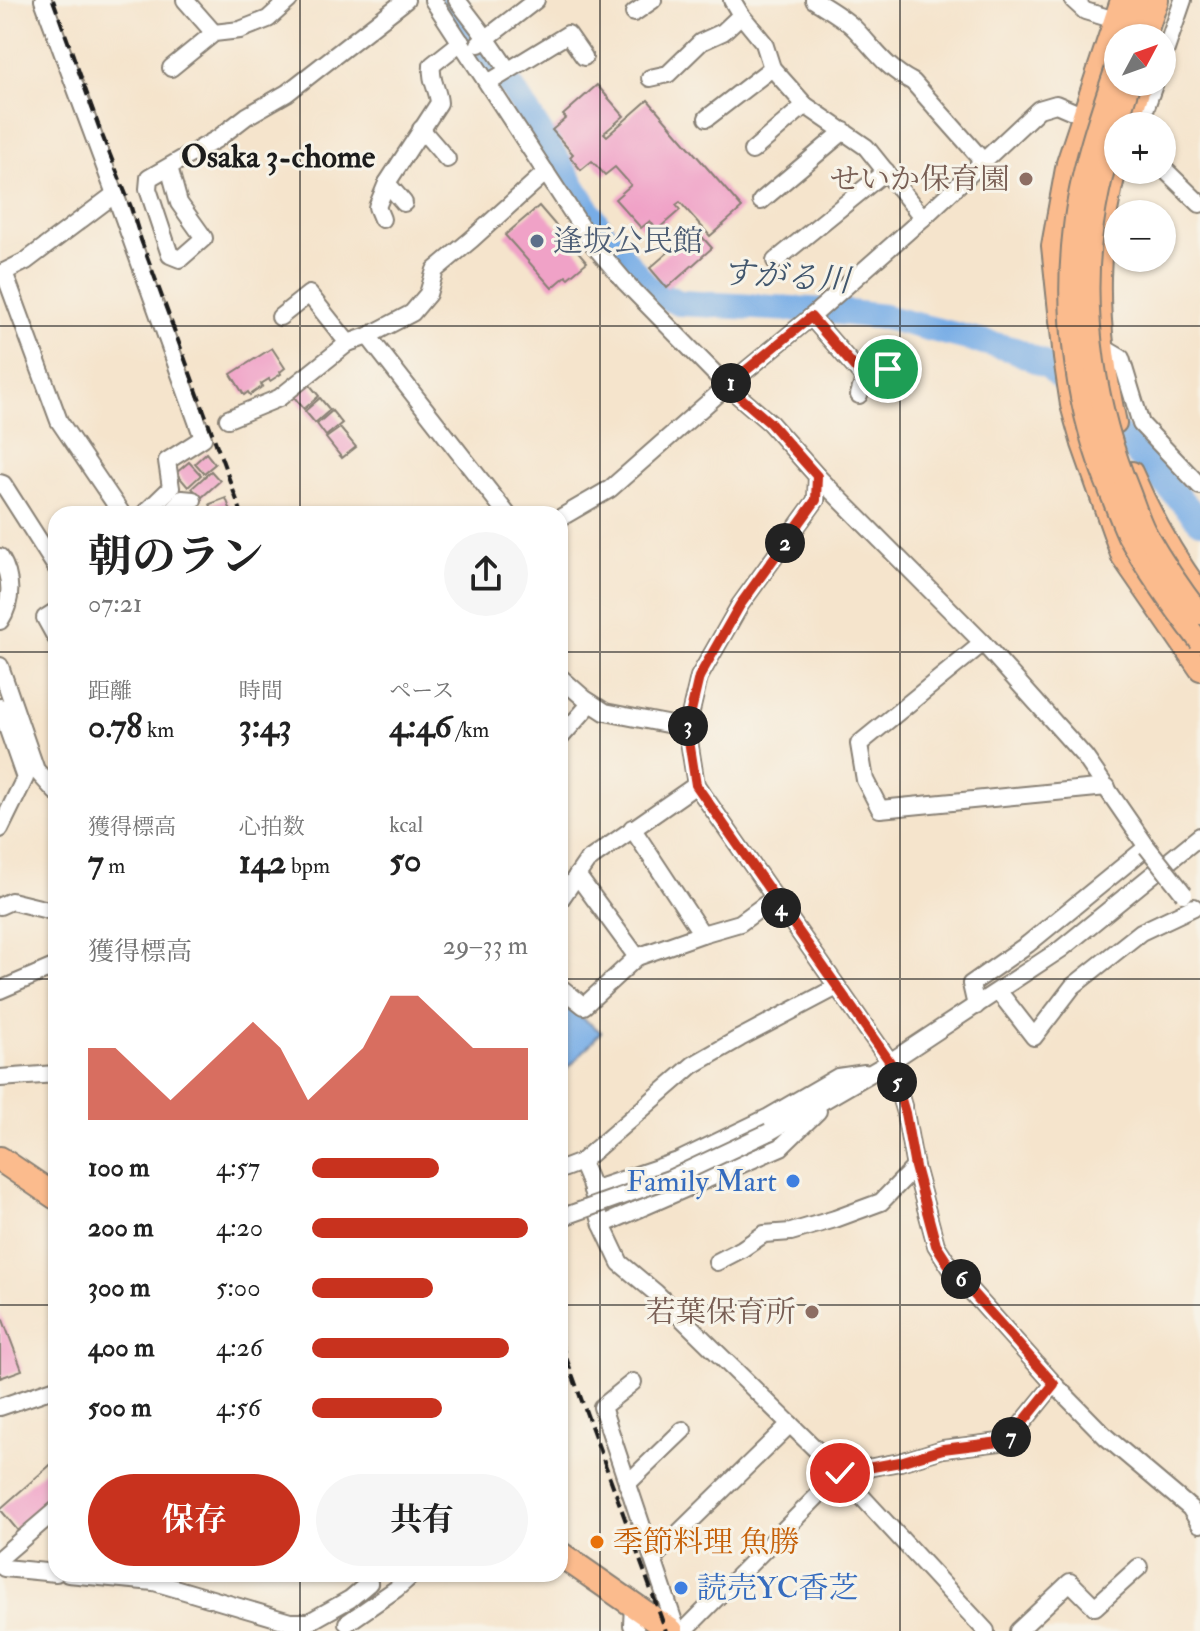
<!DOCTYPE html>
<html lang="ja">
<head>
<meta charset="utf-8">
<style>
  body { margin:0; font-family:"IM FELL Double Pica","Noto Serif JP",serif; background:#f6f6f6; color:#222; height:100vh; display:flex; flex-direction:column; font-size:30px; white-space:nowrap }
  * { box-sizing:border-box; margin:0 }
  p { font-size:26px; color:#767676 }
  .icon { flex:none; width:44px; height:44px; fill:none; stroke:currentColor; stroke-width:2; stroke-linecap:round; stroke-linejoin:round }
  .map { position:relative; flex:1; overflow:hidden }
  .sheet { position:absolute; left:48px; top:506px; width:520px; height:1076px; display:flex; flex-direction:column; background:#fff; border-radius:24px; box-shadow:0 2px 6px #0004 }
  .sheet>* { flex:none }
  .needle { width:52px; rotate:49deg }
  .tools { position:absolute; left:1104px; top:24px; display:grid; gap:16px }
  .tools a { display:grid; place-items:center; width:72px; height:72px; border-radius:50%; background:#fff; box-shadow:0 2px 6px #0004; font-size:40px }
  .pin { position:absolute; display:grid; place-items:center; width:68px; height:68px; color:#fff; margin:-34px; border:4px solid #fff; border-radius:50%; box-shadow:0 2px 8px #0007 }
  .km { position:absolute; width:40px; height:40px; margin:-20px; border-radius:50%; background:#222; color:#fff; font-size:22px; line-height:40px; text-align:center }
  .round { display:grid; place-items:center; flex:none; width:84px; height:84px; border-radius:42px; background:#f6f6f6 }
  .headline { display:flex; align-items:center; justify-content:space-between; height:136px; padding:0 40px }
  h1 { font-size:44px; font-weight:700; line-height:60px }
  .figures { display:grid; grid-template-columns:repeat(3,1fr); gap:12px; height:136px; padding:8px 40px }
  .figures div { display:grid; align-content:center }
  .figures b { font-size:34px; font-weight:700 }
  .figures small { font-size:22px; font-weight:400 }
  .figures p { font-size:22px }
  .chart { height:224px; padding:16px 40px }
  .chart p { display:flex; justify-content:space-between }
  .chart svg { width:100%; height:144px; margin-top:8px; fill:#c8321e; opacity:.7 }
  .action { display:flex; gap:16px; margin-top:auto; padding:16px 40px }
  .action a { flex:1; height:92px; border-radius:48px; background:#c8321e; color:#fff; font-size:32px; font-weight:700; line-height:92px; text-align:center }
  .action a+a { background:#f6f6f6; color:#222 }
  ul { padding:0 40px; list-style:none; font-size:26px }
  li { display:grid; grid-template-columns:128px 96px 1fr; align-items:center; height:60px }
  li i { height:20px; border-radius:10px; background:#c8321e }
  .map>svg:first-child { display:block }
  .water { fill:#78ade6; stroke:#4a6481; stroke-width:2 }
  .lines { fill:none; stroke-linecap:round; stroke-linejoin:round }
  .river { stroke:#78ade6; stroke-width:26 }
  .building { fill:#f0a2c7 }
  .minor-casing { stroke:#888074; stroke-width:20 }
  .major-casing { stroke:#888074; stroke-width:24 }
  .highway-casing { stroke:#888074; stroke-width:28 }
  .minor { stroke:#fff; stroke-width:16 }
  .major { stroke:#fbbb8d; stroke-width:20 }
  .highway { stroke:#fbbb8d; stroke-width:24 }
  .rail { stroke:#1c1c1c; stroke-width:4; stroke-dasharray:12 6; stroke-linecap:butt }
  .minor-bridge-casing { stroke:#888074; stroke-width:20; stroke-linecap:butt }
  .major-bridge-casing { stroke:#888074; stroke-width:24; stroke-linecap:butt }
  .minor-bridge { stroke:#fff; stroke-width:16 }
  .major-bridge { stroke:#fbbb8d; stroke-width:20 }
  .route-casing { stroke:#fff; stroke-width:16 }
  .route { stroke:#c8321e; stroke-width:10 }
  .grid { fill:none; stroke:#1c1c1c; stroke-width:2; stroke-opacity:0.55 }
  .education-dot { fill:#8d6e63; stroke:#f7f3e8; stroke-width:3 }
  .service-dot { fill:#5c6f8a; stroke:#f7f3e8; stroke-width:3 }
  .shop-dot { fill:#3f7fe0; stroke:#f7f3e8; stroke-width:3 }
  .food-dot { fill:#e8710a; stroke:#f7f3e8; stroke-width:3 }
  .labels { text-anchor:middle; stroke-width:6; stroke-linejoin:round; paint-order:stroke }
  .education-label { font-size:30px; fill:#785e54; stroke:#f7f3e8; text-anchor:end }
  .service-label { font-size:30px; fill:#4e5e75; stroke:#f7f3e8; text-anchor:start }
  .shop-label { font-size:30px; fill:#366cbe; stroke:#f7f3e8; text-anchor:end }
  .food-label { font-size:30px; fill:#c56008; stroke:#f7f3e8; text-anchor:start }
  .neighbourhood-label { font-size:32px; font-weight:bold; fill:#1c1c1c; stroke:#f7f3e8 }
  .water-label { font-size:32px; font-style:italic; fill:#41566d; stroke:#f7f3e8 }
</style>
</head>
<body>
<div class="map">
<svg width="1200" height="1631" viewBox="0 0 1200 1631">
  <rect width="100%" height="100%" fill="#f7f3e8"/>
  <filter id="ink" filterUnits="userSpaceOnUse"><feTurbulence type="fractalNoise" baseFrequency=".0125" numOctaves="2"/><feDisplacementMap in="SourceGraphic" scale="16" xChannelSelector="R" yChannelSelector="G"/><feConvolveMatrix kernelMatrix="1 2 1 2 8 2 1 2 1" color-interpolation-filters="sRGB"/></filter>
  <filter id="wash" filterUnits="userSpaceOnUse"><feTurbulence type="fractalNoise" baseFrequency=".006" numOctaves="4" result="noise"/><feDisplacementMap in="SourceGraphic" scale="32" xChannelSelector="R" yChannelSelector="G"/><feGaussianBlur stdDeviation="1.8" result="paint"/><feColorMatrix in="noise" values="0 0 0 0 0 0 0 0 0 0 0 0 0 0 0 0 0 1.4 0 .05"/><feComposite in="paint" operator="in"/></filter>
  <g filter="url(#wash)">
    <rect width="100%" height="100%" fill="#f5e4cc"/>
    <!-- water -->
    <path class="water" d="M560 1001 601 1032 573 1063 560 1074Z"/>
    <g class="lines">
      <!-- river -->
      <path class="river" d="M449 0 513 90 602 232 646 286 659 295 680 303 830 311 884 317 1015 350 1050 367 1137 453 1200 521"/>
    </g>
    <g id="blocks">
      <!-- building -->
      <g class="building">
        <path d="M597 85 624 116 604 133 607 136 648 100 742 208 710 236 680 202 676 205 680 210 657 230 650 221 641 228 615 199 631 185 615 167 605 175 592 161 581 170 570 157 573 154 552 130 566 118 563 115Z"/>
        <path d="M539 206 587 262 568 278 566 276 552 288 505 235Z"/>
        <path d="M695 229 712 248 667 288 650 268Z"/>
        <path d="M272 348 285 368 280 372 281 374 270 381 269 379 261 384 263 386 250 395 248 392 244 395 231 374Z"/>
        <path d="M309 384 319 396 304 409 294 397Z"/>
        <path d="M320 398 330 410 315 423 305 411Z"/>
        <path d="M332 411 342 423 326 436 317 424Z"/>
        <path d="M340 428 356 447 342 458 326 438Z"/>
        <path d="M206 453 215 464 204 473 195 463Z"/>
        <path d="M189 462 201 475 188 487 176 473Z"/>
        <path d="M211 471 220 481 201 498 192 488Z"/>
        <path d="M226 498 232 514H214L210 504Z"/>
        <path d="M0 1312 22 1370 0 1378Z"/>
        <path d="M56 1460V1499L19 1532 0 1509Z"/>
      </g>
    </g>
  </g>
  <g filter="url(#ink)">
    <use href="#blocks" fill-opacity="0" stroke="#888074" stroke-width="2"/>
    <g class="lines">
      <defs>
        <g id="minor">
          <path d="M43 0 115 194 203 438 167 461 171 488 144 514"/>
          <path d="M185 0 214 33"/>
          <path d="M433 0 592 243 626 283 727 386 770 423 817 476 983 643 1085 757 1147 847 1028 944 971 984 976 1006"/>
          <path d="M457 0 486 38 508 70"/>
          <path d="M732 0 741 15 764 43 772 68 805 105 866 147 923 218"/>
          <path d="M814 0C828 9 845 18 856 30 876 51 886 68 913 82L984 162"/>
          <path d="M1073 0 1085 11 1115 20"/>
          <path d="M634 13 653 0"/>
          <path d="M479 44 536 0"/>
          <path d="M1162 61 1183 0"/>
          <path d="M171 68 214 33 240 30 268 19 289 0"/>
          <path d="M650 78 668 74 701 42 723 32 741 15"/>
          <path d="M488 83 568 34 584 57"/>
          <path d="M707 118 772 68"/>
          <path d="M1139 126 1155 82"/>
          <path d="M421 129 447 159"/>
          <path d="M752 151 805 105"/>
          <path d="M169 167 179 203 204 238 180 259 170 255 148 189 149 178 217 139 247 116 287 93 406 0"/>
          <path d="M1162 167 1200 204"/>
          <path d="M387 183 404 203"/>
          <path d="M761 201 844 131"/>
          <path d="M382 219 377 207 387 183 439 103C438 88 430 82 432 65L461 42"/>
          <path d="M775 261 886 171"/>
          <path d="M4 272 26 261 115 194"/>
          <path d="M0 275 4 272 59 421 122 514"/>
          <path d="M280 317 309 294 348 343"/>
          <path d="M811 317 864 378 888 369"/>
          <path d="M368 336 507 514"/>
          <path d="M1104 348 1121 358 1141 424 1200 486"/>
          <path d="M859 395 864 378"/>
          <path d="M228 419 279 398 348 343 368 336 412 313 428 294 435 270 472 239 546 172"/>
          <path d="M817 476 816 500 740 605 699 677 687 728 696 785 890 1062 905 1113 915 1167 936 1245 952 1270 1054 1384 1106 1437 1190 1508 1200 1524"/>
          <path d="M0 483 3 484 56 567"/>
          <path d="M169 514 182 499 193 500"/>
          <path d="M560 518 610 489 727 386 811 317 923 218 1039 109 1056 104 1091 119"/>
          <path d="M0 557C12 577 13 601 0 621"/>
          <path d="M56 611 45 618 56 638"/>
          <path d="M983 643 859 744 865 780 880 809 1107 787"/>
          <path d="M0 666 36 770 56 792"/>
          <path d="M560 677 585 699 605 712 687 728"/>
          <path d="M0 707 25 778 0 829"/>
          <path d="M560 738 591 703"/>
          <path d="M632 828 702 934"/>
          <path d="M577 875 637 957"/>
          <path d="M560 900 587 861 696 785"/>
          <path d="M0 906 11 901 56 912"/>
          <path d="M560 987 584 1006 637 957 702 934 740 923 774 898"/>
          <path d="M837 987 740 1038 693 1065 581 1162 590 1183 602 1225 620 1263 656 1293 840 1473 986 1631"/>
          <path d="M0 990 56 966"/>
          <path d="M999 992 1034 1037 1073 986 1141 932 1194 907"/>
          <path d="M0 1078 56 1074"/>
          <path d="M769 1132 890 1062 1061 949 1200 836"/>
          <path d="M560 1170 581 1162"/>
          <path d="M592 1190 678 1161 769 1117 838 1077 865 1073"/>
          <path d="M602 1225 781 1147 818 1111"/>
          <path d="M717 1262 742 1249 764 1234 791 1232 835 1219 881 1202 915 1167"/>
          <path d="M633 1382 602 1407 677 1631"/>
          <path d="M0 1407 56 1388"/>
          <path d="M627 1484 683 1430"/>
          <path d="M0 1558 56 1510"/>
          <path d="M653 1558 790 1424"/>
          <path d="M0 1564 4 1568 56 1573"/>
          <path d="M68 1574 154 1582 162 1575"/>
          <path d="M154 1582 290 1622H309L350 1599 369 1583 366 1574"/>
          <path d="M633 1605 632 1625 636 1631"/>
          <path d="M347 1623 396 1589 413 1574"/>
          <path d="M684 1631 840 1473 900 1462 943 1449 1008 1441 1054 1384"/>
          <path d="M1018 1631 1070 1582 1095 1607 1139 1567"/>
        </g>
        <g id="major">
          <path d="M1121 0 1067 163 1052 246 1064 358 1071 405 1082 444 1122 557 1200 670"/>
          <path d="M1127 38 1140 0"/>
          <path d="M1145 38 1158 0"/>
          <path d="M1128 126 1142 82"/>
          <path d="M1116 423C1106 377 1099 324 1100 277 1101 238 1108 199 1118 162"/>
          <path d="M1132 472C1150 514 1173 555 1200 592"/>
        </g>
        <g id="highway">
          <path d="M0 1159 56 1197"/>
          <path d="M560 1554 671 1631"/>
        </g>
      </defs>
      <!-- minor casing -->
      <use href="#minor" class="minor-casing"/>
      <!-- major casing -->
      <use href="#major" class="major-casing"/>
      <!-- highway casing -->
      <use href="#highway" class="highway-casing"/>
      <!-- minor -->
      <use href="#minor" class="minor"/>
      <!-- major -->
      <use href="#major" class="major"/>
      <!-- highway -->
      <use href="#highway" class="highway"/>
      <!-- rail -->
      <g class="rail">
        <path d="M53 0 100 130 131 207 141 240 242 514"/>
        <path d="M560 1341 666 1631"/>
      </g>
      <defs>
        <g id="minor-bridge">
          <path d="M1147 847 1184 894"/>
          <path d="M560 1218 669 1179 769 1132"/>
        </g>
        <g id="major-bridge">
          <path d="M1118 62C1100 114 1080 173 1074 227 1063 319 1076 412 1112 497 1117 510 1122 523 1128 536 1149 574 1174 608 1200 642"/>
          <path d="M1130 82C1115 129 1100 175 1093 224 1080 314 1096 410 1130 493 1135 506 1139 520 1146 533 1162 561 1180 588 1200 614"/>
        </g>
      </defs>
      <!-- minor-bridge casing -->
      <use href="#minor-bridge" class="minor-bridge-casing"/>
      <!-- major-bridge casing -->
      <use href="#major-bridge" class="major-bridge-casing"/>
      <!-- minor-bridge -->
      <use href="#minor-bridge" class="minor-bridge"/>
      <!-- major-bridge -->
      <use href="#major-bridge" class="major-bridge"/>
    </g>
  </g>
  <g class="lines" filter="url(#ink)">
    <defs>
      <path id="route" d="M840 1473 900 1462 943 1449 1008 1441 1054 1384 952 1270 936 1245 915 1167 905 1113 890 1062 696 785 687 728 699 677 740 605 816 500 817 476 770 423 727 386 811 317 864 378 888 369"/>
    </defs>
    <!-- route casing -->
    <use href="#route" class="route-casing"/>
    <!-- route -->
    <use href="#route" class="route"/>
  </g>
  <!-- grid -->
  <path class="grid" d="M300 0V514M600 0V1631M900 0V1631M0 326H1200M0 652H56M560 652H1200M0 979H56M560 979H1200M0 1305H56M560 1305H1200M300 1574V1631"/>
  <!-- markers -->
  <g class="education-dot">
    <circle cx="1026" cy="179" r="8"/>
    <circle cx="812" cy="1312" r="8"/>
  </g>
  <circle class="service-dot" cx="537" cy="241" r="8"/>
  <g class="shop-dot">
    <circle cx="793" cy="1181" r="8"/>
    <circle cx="681" cy="1588" r="8"/>
  </g>
  <circle class="food-dot" cx="597" cy="1542" r="8"/>
  <g class="labels">
    <!-- education labels -->
    <g class="education-label">
      <text x="1010" y="189">せいか保育園</text>
      <text x="796" y="1322">若葉保育所</text>
    </g>
    <!-- service labels -->
    <g class="service-label">
      <text x="553" y="251">逢坂公民館</text>
    </g>
    <!-- shop labels -->
    <g class="shop-label">
      <text x="777" y="1191">Family Mart</text>
      <text x="697" y="1598" text-anchor="start">読売YC香芝</text>
    </g>
    <!-- food labels -->
    <g class="food-label">
      <text x="613" y="1552">季節料理 魚勝</text>
    </g>
    <!-- neighbourhood labels -->
    <g class="neighbourhood-label">
      <text x="278" y="167">Osaka 3-chome</text>
    </g>
    <!-- water labels -->
    <g class="water-label">
      <text transform="translate(786 276) rotate(4)" y="11">すがる川</text>
    </g>
  </g>
</svg>
<div class="tools">
<a><svg class="needle" viewBox="-14 -14 28 28"><path d="M0-13l5 13h-10z" fill="#e53935"/><path d="M0 13l5-13h-10z" fill="#767676"/></svg></a>
<a>+</a>
<a>−</a>
</div>
<div class="pin" style="left:888px;top:369px;background:#1e9e55"><svg class="icon" aria-label="arrive" viewBox="0 0 24 24"><path d="M6 21V4h12l-3 4 3 4H6"/></svg></div>
<div class="pin" style="left:840px;top:1473px;background:#d93025"><svg class="icon" aria-label="check" viewBox="0 0 24 24"><path d="M5 12l5 5 9-10"/></svg></div>
<b class="km" style="left:731px;top:383px">1</b>
<b class="km" style="left:785px;top:543px">2</b>
<b class="km" style="left:688px;top:726px">3</b>
<b class="km" style="left:781px;top:908px">4</b>
<b class="km" style="left:897px;top:1082px">5</b>
<b class="km" style="left:961px;top:1279px">6</b>
<b class="km" style="left:1011px;top:1437px">7</b>
<section class="sheet">
<div class="headline"><div><h1>朝のラン</h1><p>07:21</p></div><a class="round"><svg class="icon" aria-label="share" viewBox="0 0 24 24"><path d="M12 15V3M7 8l5-5 5 5M5 13v7h14v-7"/></svg></a></div>
<div class="figures">
<div><p>距離</p><b>0.78<small> km</small></b></div>
<div><p>時間</p><b>3:43</b></div>
<div><p>ペース</p><b>4:46<small> /km</small></b></div>
</div>
<div class="figures">
<div><p>獲得標高</p><b>7<small> m</small></b></div>
<div><p>心拍数</p><b>142<small> bpm</small></b></div>
<div><p>kcal</p><b>50</b></div>
</div>
<div class="chart"><p><span>獲得標高</span>29–33 m</p>
<svg viewBox="0 0 160 44" preserveAspectRatio="none"><path d="M0 44V22L10 22L20 30L30 38L40 30L50 22L60 14L70 22L80 38L90 30L100 22L110 6L120 6L130 14L140 22L150 22L160 22V44z"/></svg>
</div>
<ul>
<li><b>100 m</b>4:57<i style="width:59%"></i></li>
<li><b>200 m</b>4:20<i style="width:100%"></i></li>
<li><b>300 m</b>5:00<i style="width:56%"></i></li>
<li><b>400 m</b>4:26<i style="width:91%"></i></li>
<li><b>500 m</b>4:56<i style="width:60%"></i></li>
</ul>
<div class="action"><a>保存</a><a>共有</a></div>
</section>
</div>
</body>
</html>
